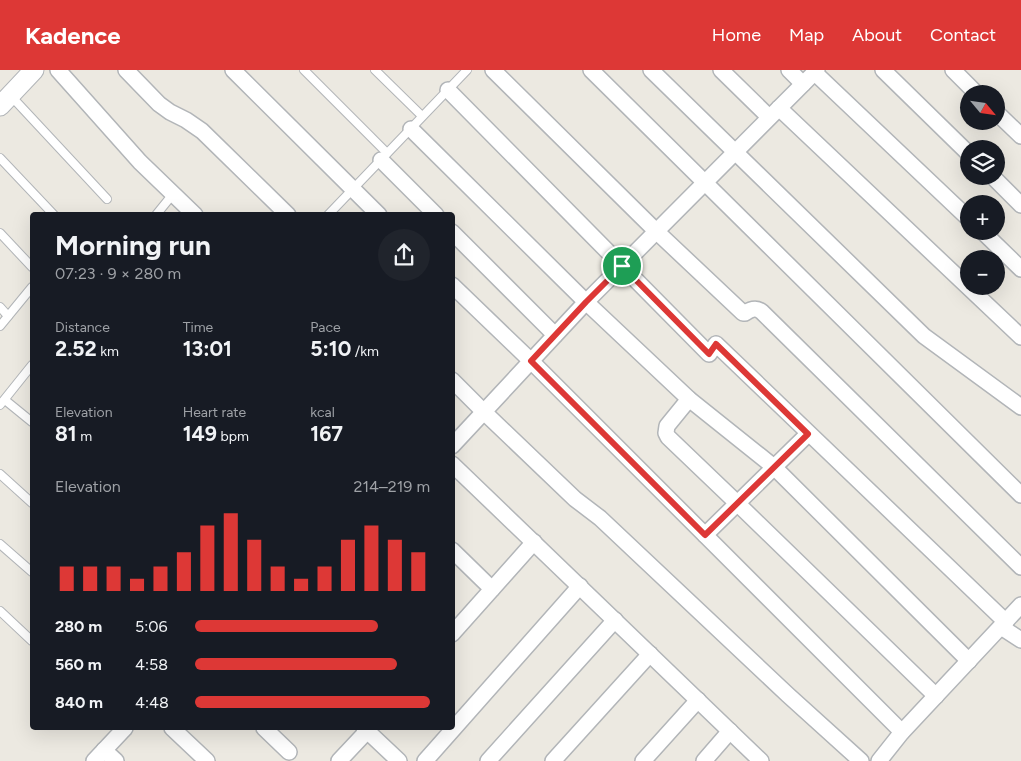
<!DOCTYPE html>
<html lang="en">
<head>
<meta charset="utf-8">
<style>
  body { margin:0; font-family:Figtree,sans-serif; background:#20242c; color:#f1f3f6; height:100vh; display:flex; flex-direction:column; font-size:19px; white-space:nowrap }
  * { box-sizing:border-box; margin:0 }
  p { font-size:16px; color:#9ea1a6 }
  .icon { flex:none; width:28px; height:28px; fill:none; stroke:currentColor; stroke-width:2; stroke-linecap:round; stroke-linejoin:round }
  .map { position:relative; flex:1; overflow:hidden }
  .details { position:absolute; left:30px; top:142px; width:425px; height:518px; display:flex; flex-direction:column; background:#171b24; border-radius:5px; box-shadow:0 5px 20px #0002 }
  .details>* { flex:none }
  .needle { width:32px; rotate:119deg }
  .controls { position:absolute; left:960px; top:15px; display:grid; gap:10px }
  .controls a { display:grid; place-items:center; width:45px; height:45px; border-radius:50%; background:#171b24; box-shadow:0 5px 20px #0002; font-size:25px }
  .pin { position:absolute; display:grid; place-items:center; width:42px; height:42px; color:#fff; margin:-21px; border:2px solid #fff; border-radius:50%; box-shadow:0 1px 5px #0007 }
  .round { display:grid; place-items:center; flex:none; width:52px; height:52px; border-radius:26px; background:#20242c }
  .overview { display:flex; align-items:center; justify-content:space-between; height:85px; padding:0 25px }
  h1 { font-size:28px; font-weight:700; line-height:38px }
  .stats { display:grid; grid-template-columns:repeat(3,1fr); gap:8px; height:85px; padding:5px 25px }
  .stats div { display:grid; align-content:center }
  .stats b { font-size:21px; font-weight:700 }
  .stats small { font-size:14px; font-weight:400 }
  .stats p { font-size:14px }
  .chart { height:140px; padding:10px 25px }
  .chart p { display:flex; justify-content:space-between }
  .chart svg { width:100%; height:90px; margin-top:5px; stroke:#dd3836; stroke-width:6 }
  ul { padding:0 25px; list-style:none; font-size:16px }
  li { display:grid; grid-template-columns:80px 60px 1fr; align-items:center; height:38px }
  li i { height:12px; border-radius:6px; background:#dd3836 }
  header { display:flex; align-items:center; gap:30px; box-sizing:border-box; height:70px; padding:0 25px; background:#dd3836; color:#fff }
  header strong { font-size:24px }
  nav { display:flex; gap:28px; margin-inline-start:auto; font-size:18px }
  .map>svg:first-child { display:block }
  .lines { fill:none; stroke-linecap:round; stroke-linejoin:round }
  .service-casing { stroke:#b2b5b8; stroke-width:10 }
  .minor-casing { stroke:#b2b5b8; stroke-width:18 }
  .tertiary-casing { stroke:#b2b5b8; stroke-width:21 }
  .service { stroke:#fff; stroke-width:8 }
  .minor { stroke:#fff; stroke-width:15 }
  .tertiary { stroke:#fff; stroke-width:19 }
  .route-casing { stroke:#fff; stroke-width:10 }
  .route { stroke:#dd3836; stroke-width:6 }
</style>
</head>
<body>
<header>
<strong>Kadence</strong>
<nav><a>Home</a><a>Map</a><a>About</a><a>Contact</a></nav>
</header>
<div class="map">
<svg width="1021" height="691" viewBox="0 0 1021 691">
  <rect width="100%" height="100%" fill="#ece9e1"/>
  <g class="lines">
    <defs>
      <g id="service">
        <path d="M304 0 387 83"/>
        <path d="M375 0 422 46"/>
        <path d="M11 26 107 129"/>
        <path d="M0 88 54 145"/>
        <path d="M156 145 173 124"/>
        <path d="M328 145 467 0"/>
        <path d="M0 163 32 197"/>
        <path d="M0 237 8 246"/>
        <path d="M0 256 32 217"/>
        <path d="M5 330 32 352"/>
        <path d="M0 335 32 295"/>
        <path d="M0 404 32 433"/>
        <path d="M0 474 32 502"/>
        <path d="M0 541 32 571"/>
      </g>
      <g id="minor">
        <path d="M58 0 140 92 195 145"/>
        <path d="M126 0 159 34 170 42 186 50 202 61 288 145"/>
        <path d="M233 0 379 145"/>
        <path d="M493 0 656 161 743 243H745C751 239 756 237 762 242L1021 497"/>
        <path d="M591 0 1021 425"/>
        <path d="M651 0 924 266 1021 337"/>
        <path d="M721 0 769 47"/>
        <path d="M789 0 803 14"/>
        <path d="M883 0 969 84"/>
        <path d="M953 0 977 24"/>
        <path d="M814 2 969 149"/>
        <path d="M448 20 709 284 716 274 1006 552"/>
        <path d="M779 38 1021 267"/>
        <path d="M996 42 1021 66"/>
        <path d="M411 59 586 232 689 329 774 397 969 591"/>
        <path d="M381 90 436 145"/>
        <path d="M992 106 1021 135"/>
        <path d="M982 161 1021 199"/>
        <path d="M452 162 555 265"/>
        <path d="M452 215 531 291 902 662"/>
        <path d="M452 310 484 342 575 429 600 448 788 625 861 691"/>
        <path d="M689 329 667 356 666 363 668 367 737 433 936 626"/>
        <path d="M452 376 586 232 817 0"/>
        <path d="M452 394 761 691"/>
        <path d="M705 465 808 364"/>
        <path d="M452 480 492 519"/>
        <path d="M1001 557 1021 570"/>
        <path d="M452 564 534 472"/>
        <path d="M172 658 207 691"/>
        <path d="M264 658 289 682"/>
        <path d="M364 658 399 691"/>
        <path d="M104 680 116 691"/>
        <path d="M94 691 125 658"/>
        <path d="M339 691 370 658"/>
        <path d="M425 691 580 516"/>
        <path d="M488 691 615 550"/>
        <path d="M553 691 650 584"/>
        <path d="M643 691 698 630"/>
        <path d="M704 691 730 661"/>
        <path d="M879 691 902 662 1021 535"/>
      </g>
      <path id="tertiary" d="M0 36 34 0"/>
    </defs>
    <!-- service casing -->
    <use href="#service" class="service-casing"/>
    <!-- minor casing -->
    <use href="#minor" class="minor-casing"/>
    <!-- tertiary casing -->
    <use href="#tertiary" class="tertiary-casing"/>
    <!-- service -->
    <use href="#service" class="service"/>
    <!-- minor -->
    <use href="#minor" class="minor"/>
    <!-- tertiary -->
    <use href="#tertiary" class="tertiary"/>
  </g>
  <g class="lines">
    <defs>
      <path id="route" d="M622 196 709 284 716 274 808 364 705 465 531 291 586 232Z"/>
    </defs>
    <!-- route casing -->
    <use href="#route" class="route-casing"/>
    <!-- route -->
    <use href="#route" class="route"/>
  </g>
</svg>
<div class="controls">
<a><svg class="needle" viewBox="-14 -14 28 28"><path d="M0-13l5 13h-10z" fill="#e53935"/><path d="M0 13l5-13h-10z" fill="#9ea1a6"/></svg></a>
<a><svg class="icon" aria-label="layers" viewBox="0 0 24 24"><path d="M12 4l9 5-9 5-9-5zM3 14l9 5 9-5"/></svg></a>
<a>+</a>
<a>−</a>
</div>
<div class="pin" style="left:622px;top:196px;background:#1e9e55"><svg class="icon" aria-label="arrive" viewBox="0 0 24 24"><path d="M6 21V4h12l-3 4 3 4H6"/></svg></div>
<section class="details">
<div class="overview"><div><h1>Morning run</h1><p>07:23 · 9 × 280 m</p></div><a class="round"><svg class="icon" aria-label="share" viewBox="0 0 24 24"><path d="M12 15V3M7 8l5-5 5 5M5 13v7h14v-7"/></svg></a></div>
<div class="stats">
<div><p>Distance</p><b>2.52<small> km</small></b></div>
<div><p>Time</p><b>13:01</b></div>
<div><p>Pace</p><b>5:10<small> /km</small></b></div>
</div>
<div class="stats">
<div><p>Elevation</p><b>81<small> m</small></b></div>
<div><p>Heart rate</p><b>149<small> bpm</small></b></div>
<div><p>kcal</p><b>167</b></div>
</div>
<div class="chart"><p><span>Elevation</span>214–219 m</p>
<svg viewBox="0 0 160 44" preserveAspectRatio="none"><path d="M5 44V32M15 44V32M25 44V32M35 44V38M45 44V32M55 44V25M65 44V12M75 44V6M85 44V19M95 44V32M105 44V38M115 44V32M125 44V19M135 44V12M145 44V19M155 44V25"/></svg>
</div>
<ul>
<li><b>280 m</b>5:06<i style="width:78%"></i></li>
<li><b>560 m</b>4:58<i style="width:86%"></i></li>
<li><b>840 m</b>4:48<i style="width:100%"></i></li>
</ul>
</section>
</div>
</body>
</html>
